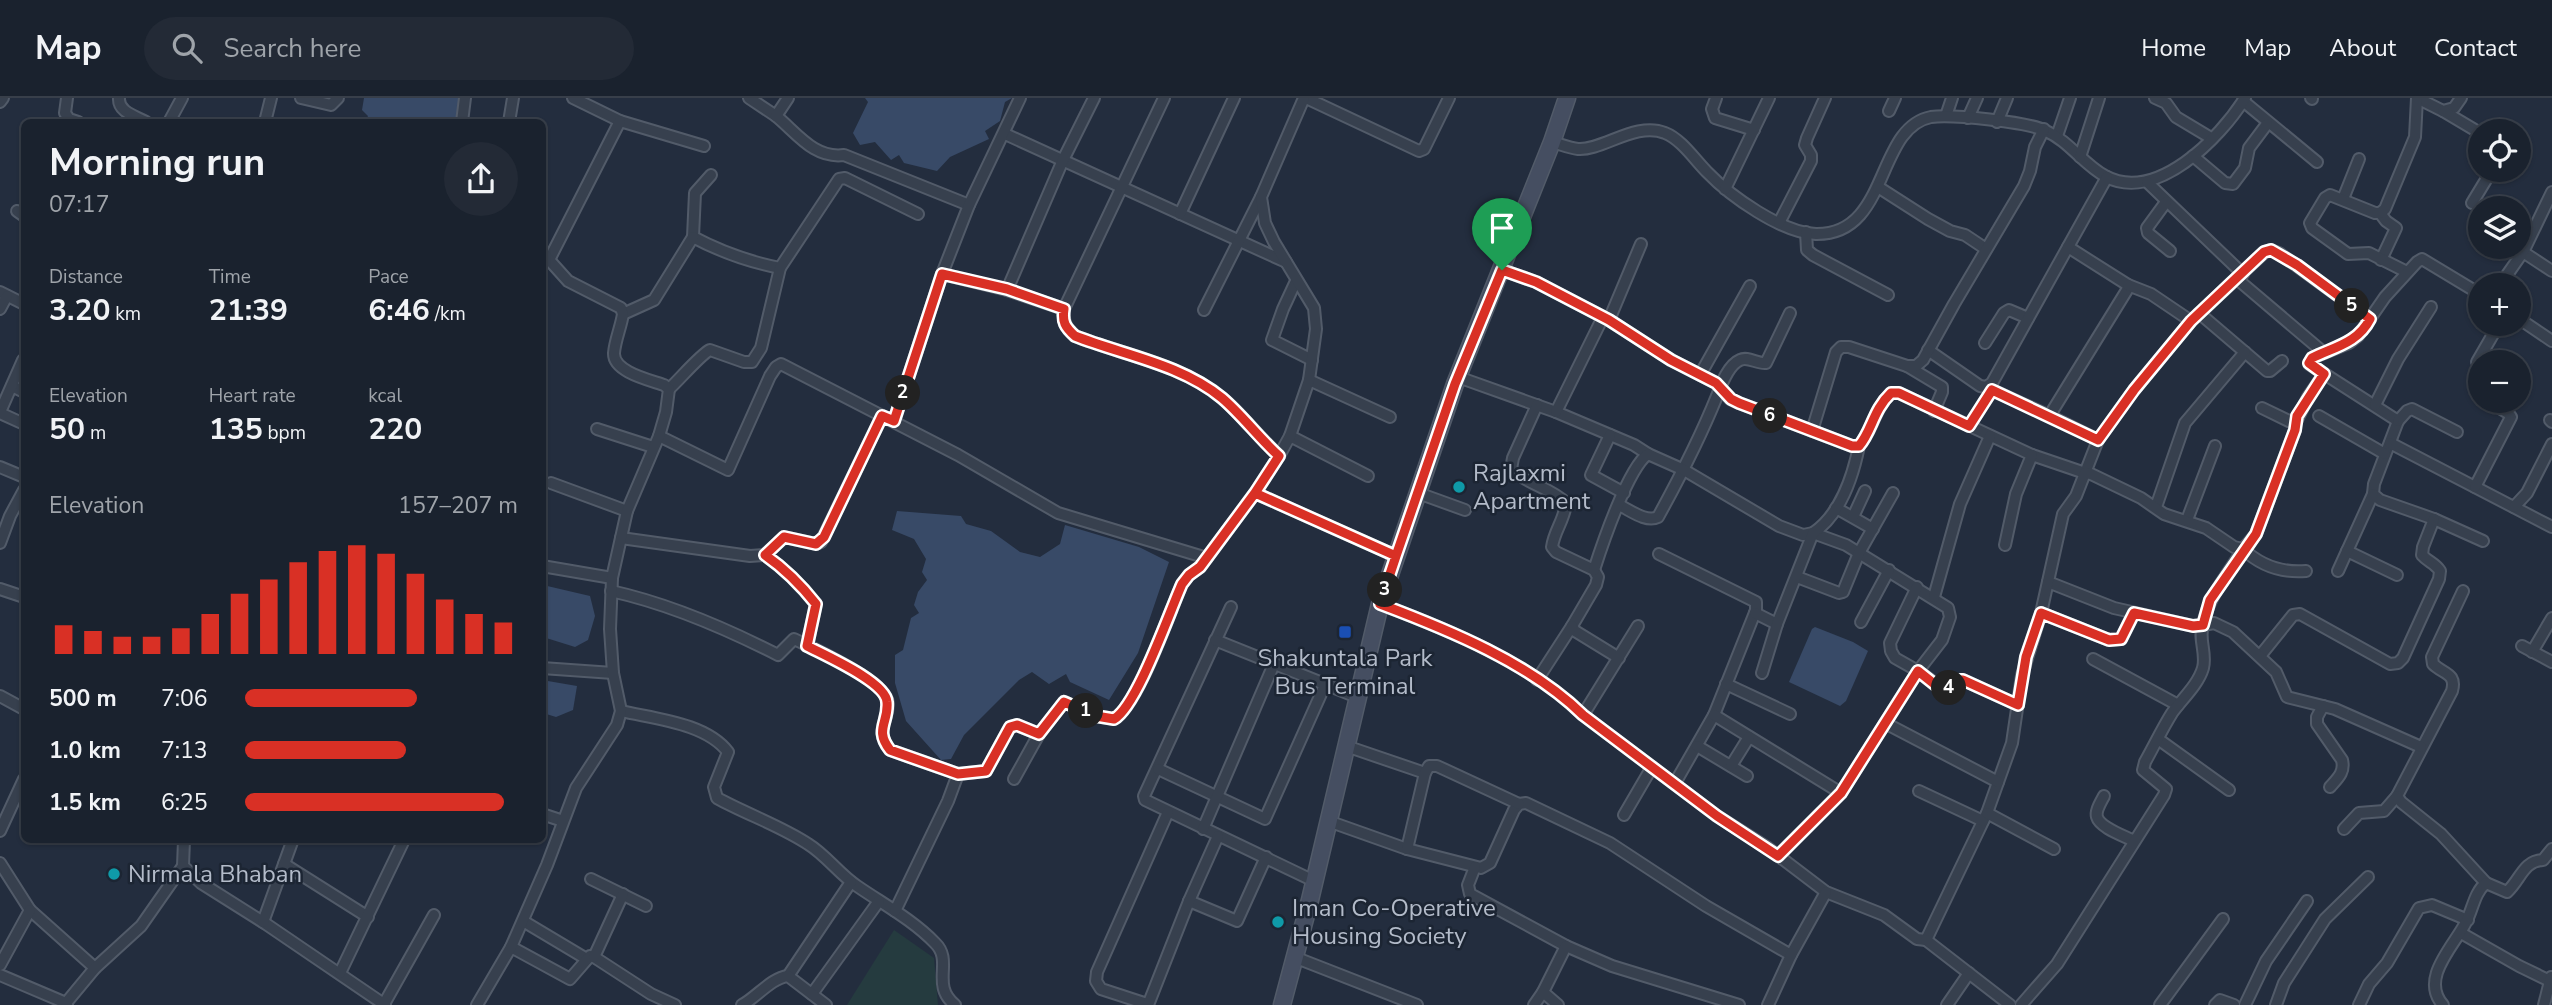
<!DOCTYPE html>
<html lang="en">
<head>
<meta charset="utf-8">
<style>
  body { margin:0; font-family:"Nunito Sans",sans-serif; background:#232a36; color:#f1f3f6; height:100vh; display:flex; flex-direction:column; font-size:26px; white-space:nowrap }
  * { box-sizing:border-box; margin:0 }
  p { font-size:23px; color:#9fa4aa }
  .icon { flex:none; width:38px; height:38px; fill:none; stroke:currentColor; stroke-width:2; stroke-linecap:round; stroke-linejoin:round }
  .map { position:relative; flex:1; overflow:hidden }
  .details { position:absolute; left:21px; top:21px; width:525px; height:724px; display:flex; flex-direction:column; background:#1a222e; border-radius:10px; box-shadow:0 2px 5px #0004,0 0 0 2px #383f4a }
  .details>* { flex:none }
  .fabs { position:absolute; left:2468px; top:21px; display:grid; gap:14px }
  .fabs a { display:grid; place-items:center; width:63px; height:63px; border-radius:50%; background:#1a222e; box-shadow:0 2px 5px #0004,0 0 0 2px #383f4a; font-size:35px }
  .pin { position:absolute; display:grid; place-items:center; width:60px; height:60px; color:#fff; margin:-72px -30px; border-radius:50% 50% 50% 0; rotate:-45deg; box-shadow:0 0 7px #0007 }
  .pin .icon { rotate:45deg }
  .km { position:absolute; width:35px; height:35px; margin:-18px; border-radius:50%; background:#222; color:#fff; font-size:19px; line-height:35px; text-align:center }
  .round { display:grid; place-items:center; flex:none; width:74px; height:74px; border-radius:37px; background:#232a36 }
  .summary { display:flex; align-items:center; justify-content:space-between; height:119px; padding:0 28px }
  h1 { font-size:38px; font-weight:700; line-height:52px }
  .figures { display:grid; grid-template-columns:repeat(3,1fr); gap:10px; height:119px; padding:7px 28px }
  .figures div { display:grid; align-content:center }
  .figures b { font-size:30px; font-weight:700 }
  .figures small { font-size:19px; font-weight:400 }
  .figures p { font-size:19px }
  .chart { height:196px; padding:14px 28px }
  .chart p { display:flex; justify-content:space-between }
  .chart svg { width:100%; height:126px; margin-top:7px; stroke:#d93025; stroke-width:6 }
  ul { padding:0 28px; list-style:none; font-size:23px }
  li { display:grid; grid-template-columns:112px 84px 1fr; align-items:center; height:52px }
  li i { height:18px; border-radius:9px; background:#d93025 }
  header { display:flex; align-items:center; gap:42px; box-sizing:border-box; height:98px; padding:0 35px; background:#1a222e; border-bottom:2px solid #383f4a }
  header strong { font-size:33px }
  nav { display:flex; gap:38px; margin-inline-start:auto; font-size:24px }
  .search { width:490px; height:63px; background:#232a36; display:flex; align-items:center; gap:18px; box-sizing:border-box; padding:0 24px; border-radius:38px; color:#9fa4aa; font-size:26px }
  .map>svg:first-child { display:block }
  .green { fill:#253b3f }
  .water { fill:#384a67 }
  .lines { fill:none; stroke-linecap:round; stroke-linejoin:round }
  .street-casing { stroke:#525b69; stroke-width:14 }
  .secondary-casing { stroke:#525b69; stroke-width:19 }
  .street { stroke:#37404e; stroke-width:10 }
  .secondary { stroke:#454e61; stroke-width:16 }
  .route-casing { stroke:#fff; stroke-width:14 }
  .route { stroke:#d93025; stroke-width:9 }
  .culture-dot { fill:#0f9aa8; stroke:#1c2533; stroke-width:2.5 }
  .transit-dot { fill:#1a4fb4; stroke:#1c2533; stroke-width:2.5 }
  .labels { text-anchor:middle; stroke-width:5; stroke-linejoin:round; paint-order:stroke }
  .poi-label { font-size:24px; fill:#b3bbc9; stroke:#1c2533; text-anchor:start }
</style>
</head>
<body>
<header>
<strong>Map</strong>
<div class="search"><svg class="icon" aria-label="search" viewBox="0 0 24 24"><circle cx="10" cy="10" r="6"/><path d="M15 15l6 6"/></svg>Search here</div>
<nav><a>Home</a><a>Map</a><a>About</a><a>Contact</a></nav>
</header>
<div class="map">
<svg width="2552" height="907" viewBox="0 0 2552 907">
  <rect width="100%" height="100%" fill="#232d3e"/>
  <!-- green -->
  <path class="green" d="M894 832 934 860 938 907H847Z"/>
  <!-- water -->
  <g class="water">
    <path d="M364 0H462L458 24H365L368 18 362 12Z"/>
    <path d="M865 0H1012L1005 4 1000 23 985 33 989 41 950 59 937 73 904 65 899 57 891 62 875 44 860 47 853 35 868 4Z"/>
    <path d="M897 413 961 418 966 426 991 433 1020 454 1040 459 1060 446 1065 427 1139 449 1169 464 1138 555 1109 602 1070 584 1066 576 1049 586 1032 574 1019 582 964 637 951 661 941 662 906 623 895 585V557L903 552 911 520 919 515 914 507 918 494 927 482 922 474 926 461 914 441 892 432Z"/>
    <path d="M543 487 590 498 595 518 588 542 575 549 543 539Z"/>
    <path d="M1815 529 1853 544 1868 553 1846 603 1840 608 1789 584 1812 531Z"/>
    <path d="M542 582 577 588 573 612 556 619 543 615Z"/>
  </g>
  <g class="lines">
    <defs>
      <g id="street">
        <path d="M67 0 65 15 69 21 78 24"/>
        <path d="M119 0C118 14 135 18 146 24"/>
        <path d="M301 0 331 7 338 0"/>
        <path d="M573 0 620 23 704 48"/>
        <path d="M749 0 776 18"/>
        <path d="M788 0 776 18C797 35 814 61 844 57L969 107"/>
        <path d="M1306 0 1419 53 1424 51 1449 0"/>
        <path d="M1716 0 1712 11 1715 20 1754 32"/>
        <path d="M2155 0 2166 5 2176 19 2211 40"/>
        <path d="M2311 0 2312 1"/>
        <path d="M2417 0 2443 13 2454 10 2461 0"/>
        <path d="M2243 3 2317 64"/>
        <path d="M0 4 3 0"/>
        <path d="M1889 13 1895 0"/>
        <path d="M2443 13 2480 35"/>
        <path d="M1946 18 1952 0"/>
        <path d="M1968 20 1977 0"/>
        <path d="M169 24 182 0"/>
        <path d="M265 24 271 0"/>
        <path d="M462 24 465 0"/>
        <path d="M509 24 513 0"/>
        <path d="M1997 24 2007 0"/>
        <path d="M1005 36 1286 164"/>
        <path d="M2057 38 2070 0"/>
        <path d="M1552 44C1560 46 1569 50 1578 51 1602 53 1636 23 1665 35 1681 41 1695 62 1707 74 1730 98 1782 135 1816 136 1890 137 1875 30 1931 19 1951 16 2029 24 2046 33 2069 43 2083 66 2105 78 2156 106 2220 40 2245 0"/>
        <path d="M2193 58 2225 85 2233 86 2245 70 2249 50 2267 26"/>
        <path d="M2080 59 2099 0"/>
        <path d="M711 77 695 95 693 139C721 154 750 164 780 170"/>
        <path d="M2147 84 2243 176"/>
        <path d="M1878 89 1928 121 1950 133 1965 137 1986 151"/>
        <path d="M1725 91 1769 0"/>
        <path d="M2343 101 2359 61"/>
        <path d="M2166 104 2147 130 2148 135 2170 153"/>
        <path d="M2472 105 2492 72"/>
        <path d="M17 113 24 118"/>
        <path d="M2380 115 2386 123 2396 130 2381 162"/>
        <path d="M1180 116 1234 0"/>
        <path d="M1779 125 1811 63V57L1805 47 1807 40 1825 0"/>
        <path d="M1806 134 1807 152 1813 157 1888 197"/>
        <path d="M2068 149 2128 187 2127 192 2053 312 2052 319 2098 342"/>
        <path d="M2523 154 2552 173"/>
        <path d="M549 162 620 23"/>
        <path d="M1502 172 1536 184 1609 222 1671 262 1716 285 1730 301 1739 305 1852 348H1859C1873 332 1874 311 1891 295H1899L2032 357 2085 375 2098 342 2134 292 2191 223 2265 154 2271 152 2279 155 2370 221"/>
        <path d="M2407 174 2369 155 2348 156 2312 130 2310 125 2325 100 2330 97 2375 115H2380L2385 111 2415 39 2417 0"/>
        <path d="M942 176 969 107 1020 0"/>
        <path d="M2237 181 2323 254"/>
        <path d="M1296 183 1283 211 1272 242 1312 262"/>
        <path d="M2128 187 2151 196 2191 223"/>
        <path d="M2500 187 2523 154 2552 94"/>
        <path d="M1007 192 1063 62 1094 0"/>
        <path d="M0 194 24 206"/>
        <path d="M2480 196 2422 161 2417 164 2385 199 2358 238 2349 245 2312 260 2309 266 2398 323 2374 386 2373 396 2380 402 2434 421 2483 443"/>
        <path d="M0 211 7 198"/>
        <path d="M1064 211 1164 0"/>
        <path d="M1204 212 1261 99"/>
        <path d="M2199 215 2267 273H2270L2282 263"/>
        <path d="M623 216 654 202 693 139"/>
        <path d="M2518 220 2552 243"/>
        <path d="M1609 222 1641 146"/>
        <path d="M1985 245 2004 215 2009 212 2028 220"/>
        <path d="M1928 252 1980 288 1986 289 1992 285 2107 79"/>
        <path d="M2477 264 2499 226"/>
        <path d="M1907 268 1942 289V294L1934 313"/>
        <path d="M1700 277 1750 188"/>
        <path d="M1458 279 1556 314 1634 347 1648 356"/>
        <path d="M1309 282 1390 319"/>
        <path d="M12 288 24 294"/>
        <path d="M1986 289 2052 319"/>
        <path d="M669 291C679 282 701 256 710 252L744 264H752L761 250 780 170 839 81 845 80 918 116"/>
        <path d="M2477 296 2480 298"/>
        <path d="M1537 307 1513 360 1511 371C1527 386 1551 390 1566 405 1565 421 1554 433 1552 449L1556 454 1594 472 1598 479 1596 487 1572 528 1575 533 1619 560"/>
        <path d="M2375 307 2398 261 2431 209"/>
        <path d="M0 314 23 262"/>
        <path d="M1556 314 1603 219"/>
        <path d="M0 315 24 326"/>
        <path d="M2319 318 2385 356"/>
        <path d="M2550 322 2552 324"/>
        <path d="M894 323 942 176 1007 192 1064 211C1063 224 1065 229 1075 238 1123 257 1181 266 1222 300 1242 317 1260 340 1279 358"/>
        <path d="M2398 323 2407 313 2412 311 2457 334"/>
        <path d="M2295 326 2308 299 2324 276"/>
        <path d="M1969 328 1992 292"/>
        <path d="M597 331 653 349"/>
        <path d="M1812 333 1836 254 1841 249H1849L1907 268H1916L1923 262 1954 206 2024 88 2030 73 2035 49 2044 31"/>
        <path d="M1610 337 1591 377 1624 395"/>
        <path d="M659 338 728 372 770 278 776 269 781 266 958 357 1058 415 1207 460"/>
        <path d="M1290 338 1368 378"/>
        <path d="M2390 345 2552 429"/>
        <path d="M0 369 24 379"/>
        <path d="M551 385 627 413"/>
        <path d="M2475 389 2511 319 2508 315 2488 303"/>
        <path d="M1255 395 1396 458"/>
        <path d="M1418 395 1465 412"/>
        <path d="M1619 407C1630 412 1646 425 1658 419 1680 379 1700 340 1717 298 1721 287 1728 267 1740 262 1748 258 1757 266 1766 265L1790 215"/>
        <path d="M2156 409 2185 325 2245 254"/>
        <path d="M2514 409 2527 395 2552 346"/>
        <path d="M1836 410 1873 431"/>
        <path d="M1853 419 1865 393"/>
        <path d="M2187 422 2215 348"/>
        <path d="M621 440 750 458 765 457 784 439 816 446 821 444 882 318"/>
        <path d="M0 445 10 418 24 392"/>
        <path d="M2005 447 2016 396 2032 357"/>
        <path d="M2347 453 2397 477"/>
        <path d="M1659 456 1756 504V512L1714 617 1675 685"/>
        <path d="M765 457C785 471 801 487 816 506L807 548"/>
        <path d="M542 468 612 480"/>
        <path d="M1594 472C1602 447 1628 370 1648 356L1684 372 1779 428 1803 437 1813 435 1846 447 1948 510 1950 519 1942 542 1918 573 1841 695 1778 758"/>
        <path d="M2338 473 2373 396"/>
        <path d="M1797 479 1839 495 1843 494 1859 455 1893 395"/>
        <path d="M2048 484 2114 510 2193 528 2203 527C2208 498 2229 476 2243 451 2261 468 2282 475 2306 473"/>
        <path d="M1917 489 1890 545 1891 553 1895 560 1918 573 1943 591H1949L1957 582H1963L2018 607"/>
        <path d="M0 491 24 499"/>
        <path d="M611 493C670 506 725 530 778 557L794 541C813 550 887 584 888 605 888 625 874 632 890 652L958 676 986 673 1010 629 1017 627 1039 636 1064 604 1096 618 1114 621C1138 608 1169 515 1182 486L1189 477 1200 469 1255 395 1279 358 1290 338 1309 282 1316 231 1314 210 1274 144 1265 125 1261 99 1304 0"/>
        <path d="M2463 493 2432 559 2433 566C2443 576 2457 575 2452 593L2397 698 2401 704 2441 736 2486 785"/>
        <path d="M1934 499 1960 406 1990 338"/>
        <path d="M1380 506C1449 532 1530 565 1583 617L1717 718 1768 750 1826 794 1884 817 1917 841 1926 842 1987 715 2012 645 2022 577 2041 515 2063 416 2076 398 2085 375 2091 376 2141 400 2164 416 2206 430 2234 449 2243 451 2256 436 2295 332V326L2262 310"/>
        <path d="M1231 509 1144 698 1145 702 1314 783"/>
        <path d="M1755 515 1777 526"/>
        <path d="M2041 515 2109 542 2121 541 2134 515"/>
        <path d="M1861 524 1889 472"/>
        <path d="M1215 542 1357 599"/>
        <path d="M2522 548 2552 564"/>
        <path d="M2532 554 2552 520"/>
        <path d="M2260 558 2293 517 2300 516 2390 566 2398 565 2403 560 2439 481 2440 473C2435 465 2428 464 2422 457L2423 449 2434 421"/>
        <path d="M2093 561 2178 607"/>
        <path d="M542 570 613 575"/>
        <path d="M1762 575 1777 526 1813 435C1840 417 1853 378 1859 348"/>
        <path d="M1537 582 1572 528"/>
        <path d="M1726 586 1790 616"/>
        <path d="M0 598 24 611"/>
        <path d="M2323 608 2317 619V626L2342 662C2345 674 2338 680 2330 689"/>
        <path d="M621 613C655 621 706 625 728 654L714 689 717 700C746 716 781 728 808 746 826 757 839 776 857 788 883 806 913 822 935 845 954 863 930 887 955 907"/>
        <path d="M1583 617 1638 528"/>
        <path d="M1714 617 1841 695"/>
        <path d="M1885 625 1998 684"/>
        <path d="M2158 641 2229 692"/>
        <path d="M1346 648 1425 675"/>
        <path d="M1697 648 1747 678"/>
        <path d="M1731 668 1749 639"/>
        <path d="M1158 671 1265 721 1325 587"/>
        <path d="M1014 681 1039 636"/>
        <path d="M1919 693 1983 723"/>
        <path d="M2104 698C2101 704 2095 713 2097 719 2100 730 2125 738 2134 743"/>
        <path d="M1987 715 2054 751"/>
        <path d="M542 716 563 723"/>
        <path d="M1624 717 1652 669"/>
        <path d="M1328 723 1407 751 1481 770 1490 765 1514 712 1519 706 1526 705 1610 745 1706 808 1791 857"/>
        <path d="M1203 731 1274 566"/>
        <path d="M2344 731 2359 715 2384 713 2397 698"/>
        <path d="M0 733 24 681"/>
        <path d="M184 742 183 768 201 785 266 826 385 907"/>
        <path d="M1407 751 1425 675 1429 668H1437L1519 706"/>
        <path d="M0 765 30 812 95 870"/>
        <path d="M284 766 368 819"/>
        <path d="M1475 769 1468 787 1470 796 1566 848"/>
        <path d="M591 781 646 808"/>
        <path d="M1189 803 1237 823 1266 759 1268 761"/>
        <path d="M895 813 948 703 958 676"/>
        <path d="M523 823 585 860"/>
        <path d="M263 824 292 744"/>
        <path d="M2461 835 2519 868 2552 884"/>
        <path d="M1926 842 2010 907"/>
        <path d="M511 849 570 881 590 858 594 859 651 896 675 907"/>
        <path d="M594 859 623 796"/>
        <path d="M1294 859 1417 907"/>
        <path d="M0 867 30 812"/>
        <path d="M340 875 404 742"/>
        <path d="M0 877 66 905"/>
        <path d="M788 878 851 784"/>
        <path d="M812 896 879 803"/>
        <path d="M384 906 434 817"/>
        <path d="M1147 906 1101 891 1096 883 1097 874 1168 714"/>
        <path d="M67 907 66 905 95 870 141 828 183 768"/>
        <path d="M477 907 511 849 547 767 576 690 617 627 621 613 613 575 610 531 612 480 627 413 659 338 666 314 669 291 664 287C650 282 613 274 614 255 615 242 621 229 623 216L621 210 568 183 542 154"/>
        <path d="M742 907C757 899 771 880 788 878L826 907"/>
        <path d="M1148 907 1189 803 1218 738"/>
        <path d="M1534 907 1543 894"/>
        <path d="M1558 907 1543 894 1566 848 1612 868 1739 907"/>
        <path d="M1768 907 1791 857 1826 794"/>
        <path d="M1947 907 1969 875"/>
        <path d="M2021 907 2057 866 2164 697 2166 691 2143 672 2145 664C2154 648 2162 631 2172 615 2182 601 2198 587 2203 570 2207 555 2198 541 2203 527L2214 525 2233 534 2276 574 2287 599 2335 611 2421 649"/>
        <path d="M2160 907 2223 821"/>
        <path d="M2215 907 2220 902 2234 907"/>
        <path d="M2245 907 2266 863 2307 803"/>
        <path d="M2276 907 2284 885 2325 821 2368 779"/>
        <path d="M2359 907 2369 886 2387 865 2419 810 2432 807 2468 822"/>
        <path d="M2443 907C2419 880 2455 847 2466 824 2473 811 2474 795 2486 785L2507 794C2521 781 2523 763 2543 762L2552 751"/>
        <path d="M2544 907 2551 879"/>
      </g>
      <path id="secondary" d="M1282 907 1310 802 1380 506 1455 286 1552 44 1567 0"/>
    </defs>
    <!-- street casing -->
    <use href="#street" class="street-casing"/>
    <!-- secondary casing -->
    <use href="#secondary" class="secondary-casing"/>
    <!-- street -->
    <use href="#street" class="street"/>
    <!-- secondary -->
    <use href="#secondary" class="secondary"/>
  </g>
  <g class="lines">
    <defs>
      <path id="route" d="M1502 172 1455 286 1396 458 1255 395 1200 469 1189 477 1182 486C1169 515 1137 608 1114 621L1096 618 1064 604 1039 636 1017 627 1010 629 986 673 958 676 890 652C874 632 889 624 887 604 886 584 824 557 807 548L816 506C801 487 785 471 765 457L784 439 816 446 824 439 882 318 894 323 942 176 1007 191 1064 211C1062 224 1065 229 1075 238 1123 257 1181 266 1222 300 1242 317 1259 340 1279 358L1255 395 1396 458 1380 506C1449 532 1530 565 1583 617L1717 718 1778 758 1841 695 1918 573 1938 589 1949 591 1958 582H1963L2018 607 2026 559 2041 515 2109 542 2121 541 2134 515 2193 528 2203 527 2210 502 2256 436 2295 332 2297 318 2324 276 2309 265 2312 260C2334 249 2358 245 2370 221L2297 167 2271 152 2264 154 2191 223 2134 292 2098 342 1992 292 1969 328 1899 295H1891C1873 312 1872 333 1859 348H1852L1739 305 1731 301 1716 285 1671 262 1609 222 1536 184 1502 172"/>
    </defs>
    <!-- route casing -->
    <use href="#route" class="route-casing"/>
    <!-- route -->
    <use href="#route" class="route"/>
  </g>
  <!-- markers -->
  <g class="culture-dot">
    <circle cx="1459" cy="389" r="7"/>
    <circle cx="114" cy="776" r="7"/>
    <circle cx="1278" cy="824" r="7"/>
  </g>
  <rect class="transit-dot" x="1338" y="527" width="14" height="14" rx="3.5"/>
  <g class="labels">
    <!-- poi labels -->
    <g class="poi-label">
      <text x="1473" y="383">Rajlaxmi<tspan x="1473" dy="28">Apartment</tspan></text>
      <text x="1345" y="568" text-anchor="middle">Shakuntala Park<tspan x="1345" dy="28">Bus Terminal</tspan></text>
      <text x="128" y="784">Nirmala Bhaban</text>
      <text x="1292" y="818">Iman Co-Operative<tspan x="1292" dy="28">Housing Society</tspan></text>
    </g>
  </g>
</svg>
<div class="fabs">
<a><svg class="icon" aria-label="locate" viewBox="0 0 24 24"><circle cx="12" cy="12" r="6"/><path d="M12 2v4M12 18v4M2 12h4M18 12h4"/></svg></a>
<a><svg class="icon" aria-label="layers" viewBox="0 0 24 24"><path d="M12 4l9 5-9 5-9-5zM3 14l9 5 9-5"/></svg></a>
<a>+</a>
<a>−</a>
</div>
<div class="pin" style="left:1502px;top:172px;background:#1e9e55"><svg class="icon" aria-label="arrive" viewBox="0 0 24 24"><path d="M6 21V4h12l-3 4 3 4H6"/></svg></div>
<b class="km" style="left:1086px;top:613px">1</b>
<b class="km" style="left:903px;top:295px">2</b>
<b class="km" style="left:1385px;top:492px">3</b>
<b class="km" style="left:1949px;top:590px">4</b>
<b class="km" style="left:2352px;top:208px">5</b>
<b class="km" style="left:1770px;top:318px">6</b>
<section class="details">
<div class="summary"><div><h1>Morning run</h1><p>07:17</p></div><a class="round"><svg class="icon" aria-label="share" viewBox="0 0 24 24"><path d="M12 15V3M7 8l5-5 5 5M5 13v7h14v-7"/></svg></a></div>
<div class="figures">
<div><p>Distance</p><b>3.20<small> km</small></b></div>
<div><p>Time</p><b>21:39</b></div>
<div><p>Pace</p><b>6:46<small> /km</small></b></div>
</div>
<div class="figures">
<div><p>Elevation</p><b>50<small> m</small></b></div>
<div><p>Heart rate</p><b>135<small> bpm</small></b></div>
<div><p>kcal</p><b>220</b></div>
</div>
<div class="chart"><p><span>Elevation</span>157–207 m</p>
<svg viewBox="0 0 160 44" preserveAspectRatio="none"><path d="M5 44V34M15 44V36M25 44V38M35 44V38M45 44V35M55 44V30M65 44V23M75 44V18M85 44V12M95 44V8M105 44V6M115 44V9M125 44V16M135 44V25M145 44V30M155 44V33"/></svg>
</div>
<ul>
<li><b>500 m</b>7:06<i style="width:63%"></i></li>
<li><b>1.0 km</b>7:13<i style="width:59%"></i></li>
<li><b>1.5 km</b>6:25<i style="width:95%"></i></li>
</ul>
</section>
</div>
</body>
</html>
